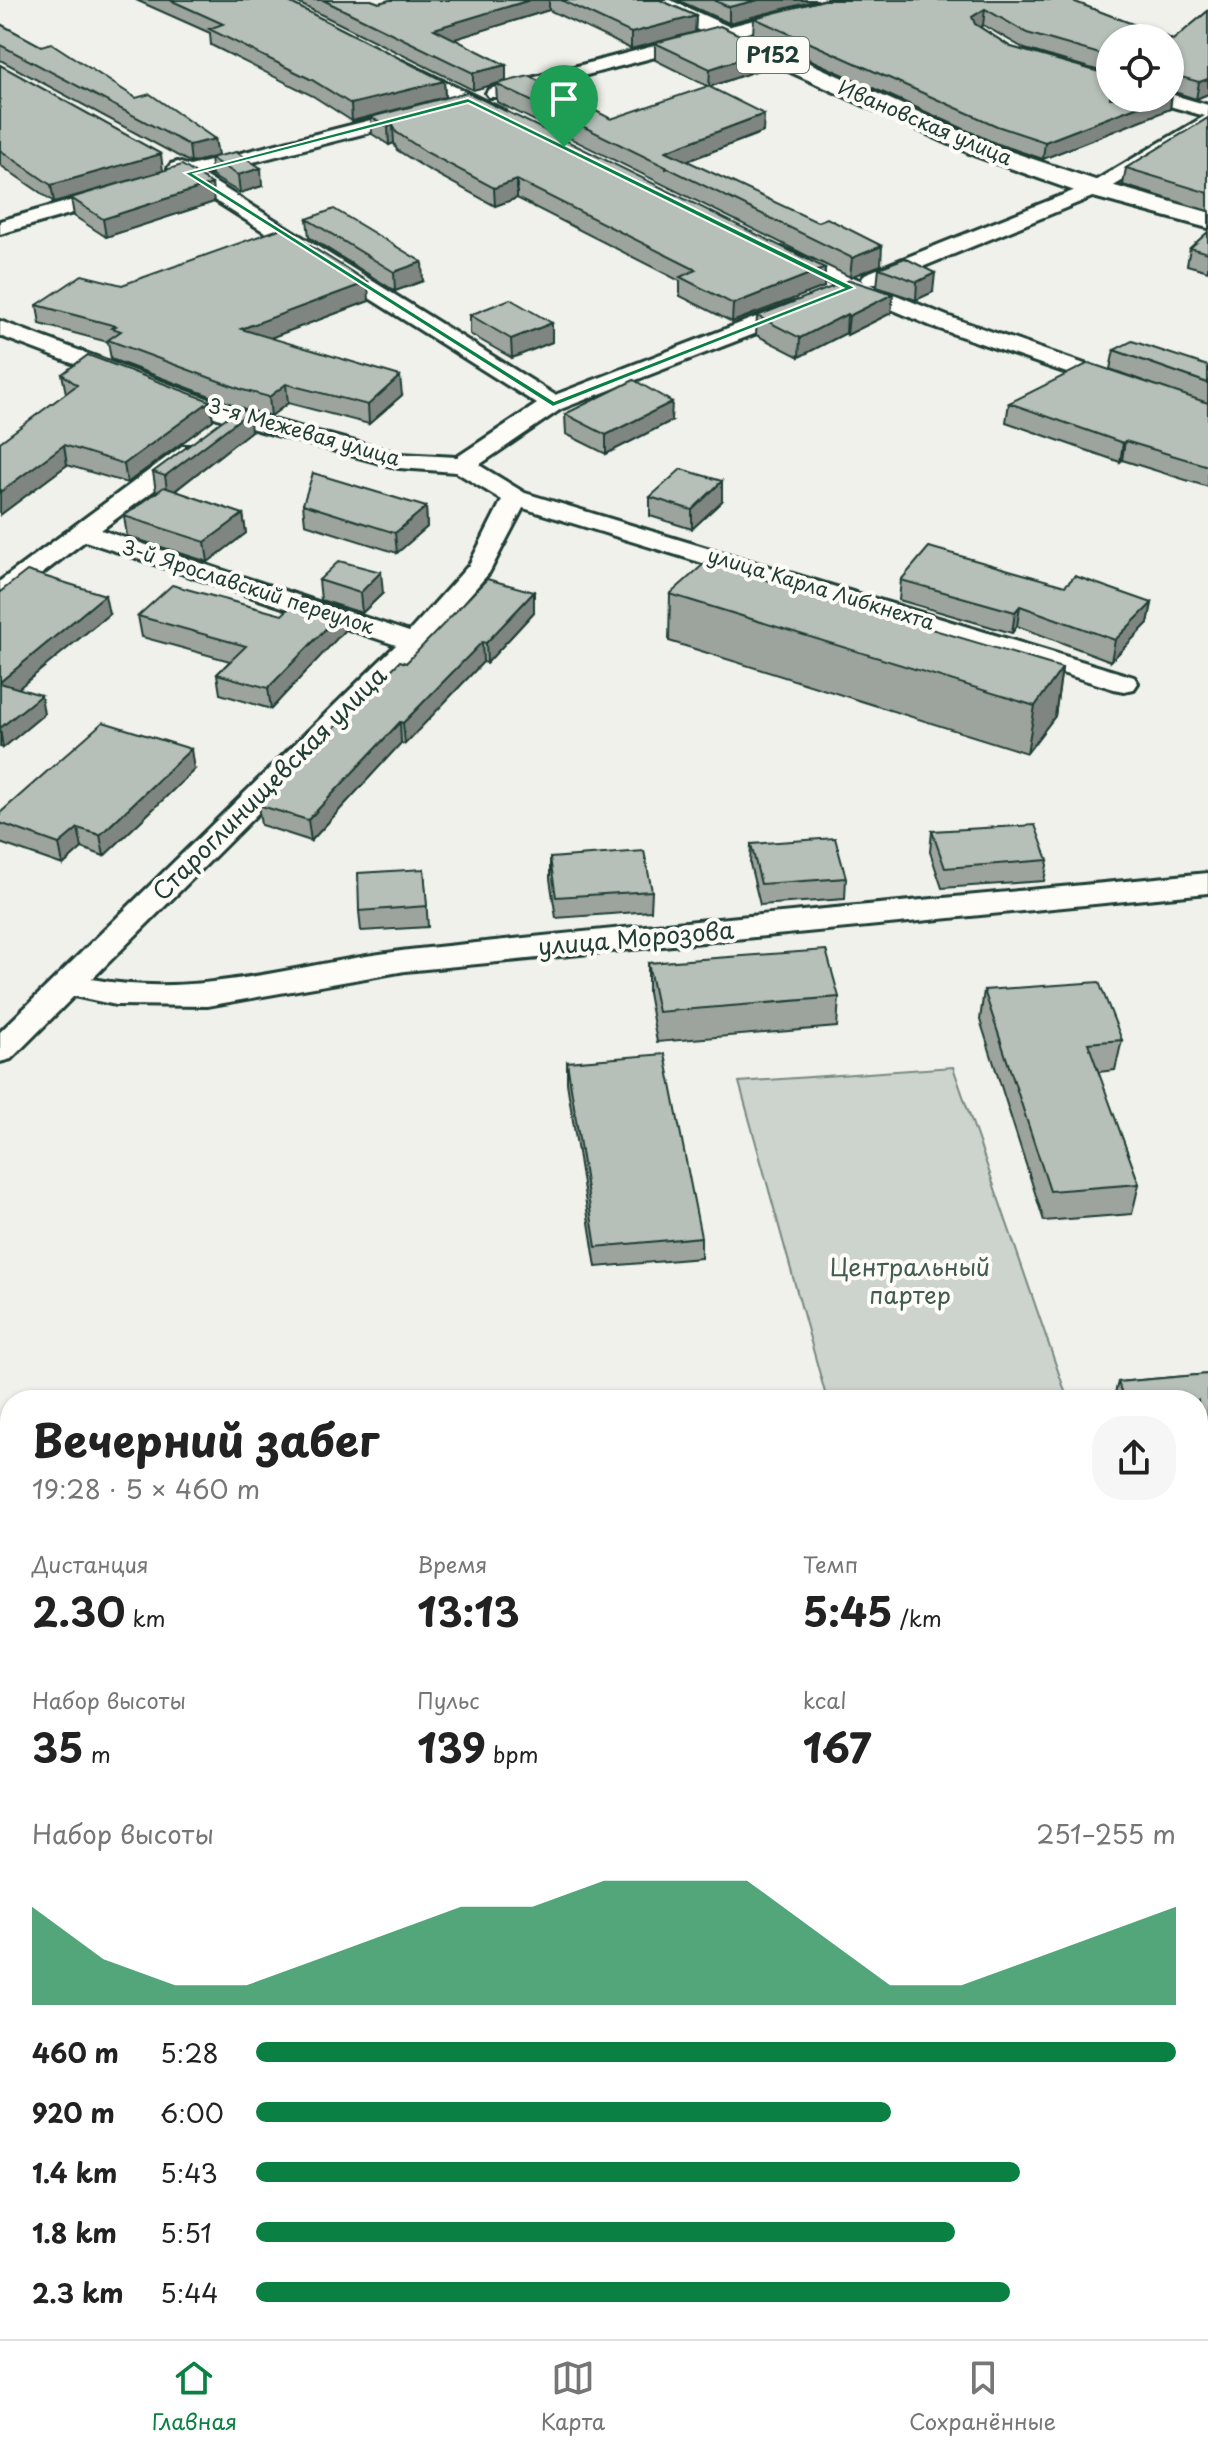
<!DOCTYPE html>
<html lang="ru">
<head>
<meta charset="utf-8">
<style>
  body { margin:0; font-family:"Playpen Sans",sans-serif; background:#f6f6f6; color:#222; height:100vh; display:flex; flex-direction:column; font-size:30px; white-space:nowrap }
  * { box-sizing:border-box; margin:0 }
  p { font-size:26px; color:#767676 }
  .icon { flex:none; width:44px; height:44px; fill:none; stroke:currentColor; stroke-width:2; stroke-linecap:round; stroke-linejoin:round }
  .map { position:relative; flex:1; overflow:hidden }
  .drawer { position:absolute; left:0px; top:1390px; width:1208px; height:950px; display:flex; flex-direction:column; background:#fff; border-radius:32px 32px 0 0; box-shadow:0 2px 6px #0004 }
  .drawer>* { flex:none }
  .fabs { position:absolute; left:1096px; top:24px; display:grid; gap:16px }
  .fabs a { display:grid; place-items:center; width:88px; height:88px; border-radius:50%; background:#fff; box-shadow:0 2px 6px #0004; font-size:40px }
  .pin { position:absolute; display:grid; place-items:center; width:68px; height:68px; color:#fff; margin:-82px -34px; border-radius:50% 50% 50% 0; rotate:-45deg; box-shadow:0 0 8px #0007 }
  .pin .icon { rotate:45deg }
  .round { display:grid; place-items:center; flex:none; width:84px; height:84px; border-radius:32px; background:#f6f6f6 }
  .headline { display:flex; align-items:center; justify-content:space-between; height:136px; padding:0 32px }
  h1 { font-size:44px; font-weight:700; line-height:60px }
  .stats { display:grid; grid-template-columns:repeat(3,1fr); gap:12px; height:136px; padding:8px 32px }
  .stats div { display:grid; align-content:center }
  .stats b { font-size:40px; font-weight:700 }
  .stats small { font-size:22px; font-weight:400 }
  .stats p { font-size:22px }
  .chart { height:224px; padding:16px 32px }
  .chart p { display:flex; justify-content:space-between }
  .chart svg { width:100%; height:144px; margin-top:8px; fill:#0b8043; opacity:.7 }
  ul { padding:0 32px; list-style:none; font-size:26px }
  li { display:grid; grid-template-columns:128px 96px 1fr; align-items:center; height:60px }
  li i { height:20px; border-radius:10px; background:#0b8043 }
  .menu { display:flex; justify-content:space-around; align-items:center; height:112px; border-top:2px solid #e0e0e0; background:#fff; font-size:22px; color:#767676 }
  .menu a { display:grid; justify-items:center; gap:4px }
  .menu .on { color:#0b8043 }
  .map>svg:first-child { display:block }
  .green { fill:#cdd3cd; stroke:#768880; stroke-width:2 }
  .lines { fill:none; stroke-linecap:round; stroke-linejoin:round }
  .minor-casing { stroke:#1f3d34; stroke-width:6 }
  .primary-casing { stroke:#1f3d34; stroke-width:6 }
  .minor { fill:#fdfcf7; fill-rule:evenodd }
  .primary { fill:#fdfcf7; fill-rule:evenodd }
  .wall { fill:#9da49e; stroke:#1f3d34; stroke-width:2 }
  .shaded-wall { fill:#7f8681; stroke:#1f3d34; stroke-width:2 }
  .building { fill:#b6bfb8; stroke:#1f3d34; stroke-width:2 }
  .route { fill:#0b8043; stroke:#fff; stroke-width:2; fill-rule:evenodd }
  .labels { text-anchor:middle; stroke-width:8; stroke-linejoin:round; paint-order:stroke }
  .far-street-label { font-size:20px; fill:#1f3d34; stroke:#fdfcf7 }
  .shield { fill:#fdfcf7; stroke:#62766e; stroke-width:2 }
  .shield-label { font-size:22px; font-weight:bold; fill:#1f3d34 }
  .street-label { font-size:24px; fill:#1f3d34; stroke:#fdfcf7 }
  .park-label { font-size:24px; fill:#425b53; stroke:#fdfcf7 }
</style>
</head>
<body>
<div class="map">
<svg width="1208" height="2339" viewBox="0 0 1208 2339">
  <rect width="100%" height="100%" fill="#f0f1eb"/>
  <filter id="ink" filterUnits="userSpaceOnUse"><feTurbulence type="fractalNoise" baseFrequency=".0125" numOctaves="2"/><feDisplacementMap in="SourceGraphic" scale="16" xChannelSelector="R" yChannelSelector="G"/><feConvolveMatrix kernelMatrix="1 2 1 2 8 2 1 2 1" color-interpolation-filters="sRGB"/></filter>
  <g filter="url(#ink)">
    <!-- green -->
    <g class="green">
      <path d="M953 1067 1068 1400H827L739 1082Z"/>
      <path d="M1198 1781 1208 1810V2339H1089L1087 2330H1198Z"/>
    </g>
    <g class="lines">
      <defs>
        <g id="minor">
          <path d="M830 0H860L857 4 503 97H489L486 93 489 89Z"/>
          <path d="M402 61 505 111 508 115 498 121 491 119 395 71 393 67Z"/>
          <path d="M1170 94 1208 105V129L1102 193 881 284H865L862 279 865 274 1088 185 1205 116 1155 102 1152 98H1170Z"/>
          <path d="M414 109 424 115 421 119 203 175 555 395 790 304 798 302 809 309 806 314 561 409 479 465 525 493 1134 677 1138 683 1134 689 1124 691 1114 689 523 508 489 573 423 648 92 979C199 1000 303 962 409 950 675 921 942 899 1208 873V893L405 971 207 1006 116 1005 74 996 11 1059 0 1062V1032L396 645 85 541 9 599 0 601V581L182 446H200L203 451 200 456 101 530 409 632 469 565 502 500 456 472 399 468 228 422 0 336V321L244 412 400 454 457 457 537 404 184 181 0 234V221L170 172 168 168 171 164 178 162 190 166Z"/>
          <path d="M782 248 947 316 1208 407V422L931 326 774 259 771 254Z"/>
        </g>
        <path id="primary" d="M639 0H670L994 146 1104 183 1208 212V228L1086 195 976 156 643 5Z"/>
      </defs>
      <!-- minor casing -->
      <use href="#minor" class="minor-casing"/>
      <!-- primary casing -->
      <use href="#primary" class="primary-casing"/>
      <!-- minor -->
      <use href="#minor" class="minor"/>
      <!-- primary -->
      <use href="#primary" class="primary"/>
    </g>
    <!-- wall -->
    <g class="wall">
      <path d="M136 0H285L444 81 445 97 352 121 313 96 211 45 210 33Z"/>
      <path d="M292 0H371L379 3 390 0H660L696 16 695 32 631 49 549 10 455 39 506 81 473 90Z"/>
      <path d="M677 0H818L729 23Z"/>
      <path d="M824 0H1076L1072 1 1169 38H1110V74L1025 49 983 25 980 27 1011 47 1110 75V98H1170V39L1173 40 1208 11V94L1196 99 1171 91 1170 92 1172 93 1170 109 1043 159 995 143 753 34 754 18Z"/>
      <path d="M0 24 136 98 215 139 218 156 191 163 0 60Z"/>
      <path d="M655 43 770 66 709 87 655 60Z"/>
      <path d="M0 65 163 171 214 202 106 237 74 216 71 198 54 202 0 165Z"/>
      <path d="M496 84 611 119 763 132 687 161 881 265 850 277 497 102Z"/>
      <path d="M371 117 825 268 824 287 732 322 680 296V281L517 198 495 206 427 169 397 150 394 143 389 145 372 134Z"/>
      <path d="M1208 118V211L1123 185 1126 168Z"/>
      <path d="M210 158 262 186 240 193 212 176Z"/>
      <path d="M307 219 423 281 395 291 309 237Z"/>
      <path d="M1208 232V271L1187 265 1190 248Z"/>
      <path d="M905 258 933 292 916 300 877 287 879 268Z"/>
      <path d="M122 285 369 301 270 338 402 395 369 424 288 403 271 416 245 409 111 359 108 342 40 324 37 305Z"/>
      <path d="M891 313 847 335 846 333 799 357 756 335 757 316Z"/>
      <path d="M470 315 552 323V342L512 358 470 334Z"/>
      <path d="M1114 350 1208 383V487L1122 460 1120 462 1006 422 1009 403 1168 390 1110 369Z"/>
      <path d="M62 374 210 401 213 420 127 483 67 465 0 515 66 393Z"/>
      <path d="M565 414 671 421 606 454 566 434Z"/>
      <path d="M251 431 175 491 243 514 246 533 208 562 127 536 124 516 156 492 153 472Z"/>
      <path d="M650 497 722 501 692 529 650 516Z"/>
      <path d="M303 504 426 507 427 527 397 553 305 524Z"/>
      <path d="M319 580 383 593 362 613 321 600Z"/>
      <path d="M901 580 1065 586 1152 603 1148 623 1111 661 1017 626 1012 633 899 600Z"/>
      <path d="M0 592 109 614 18 688 44 714 3 748 0 747Z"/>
      <path d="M534 592V612L487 663 483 662 405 744 401 743 311 841 261 825 258 805 406 663Z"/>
      <path d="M670 594 1062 668 1055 716 1027 753 669 641Z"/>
      <path d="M343 611 344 631 271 709 220 694 217 674 230 661 142 637 138 616 282 615Z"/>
      <path d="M194 770 104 856 82 848 63 865 0 843V813Z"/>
      <path d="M932 831 1048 860 1044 881 942 888 930 852Z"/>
      <path d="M751 844 846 878 845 899 760 905 750 864Z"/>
      <path d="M550 858 652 891 651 911 556 918 550 879Z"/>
      <path d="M424 869 428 927 361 931 359 911Z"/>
      <path d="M648 963 839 997 837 1027 657 1042 648 993Z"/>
      <path d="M984 990 1122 1040 1115 1070 1098 1072 1139 1184 1132 1214 1044 1221 980 1020Z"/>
      <path d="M567 1062 701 1237V1258L596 1267 567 1083Z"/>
      <path d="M1208 1374V1449L1198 1450V1400H1118L1115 1393 1118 1382Z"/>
    </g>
    <!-- shaded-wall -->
    <g class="shaded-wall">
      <path d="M530 0H549V10L435 45 434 29Z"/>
      <path d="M758 0H818L729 23V7Z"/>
      <path d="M985 9 983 25 970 33 972 17Z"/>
      <path d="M696 16 695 32 631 49V33Z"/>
      <path d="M771 49 770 66 709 87 710 69Z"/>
      <path d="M506 65V81L473 90V73Z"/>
      <path d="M1174 75 1171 91 1170 92V78Z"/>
      <path d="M1208 79V94L1196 99 1199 82Z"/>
      <path d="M444 81 445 97 352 121 351 104Z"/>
      <path d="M1172 93 1170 109 1043 159 1045 142 1159 98H1170V94Z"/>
      <path d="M764 114 763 132 666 169V151Z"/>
      <path d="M393 125 394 143 389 145 388 127Z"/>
      <path d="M215 139 218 156 191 163 189 145Z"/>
      <path d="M161 154 163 171 54 202 51 185Z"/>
      <path d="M261 168 262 186 240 193 238 175Z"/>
      <path d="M517 180V198L495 206 494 188Z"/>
      <path d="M212 184 214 202 106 237 103 219Z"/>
      <path d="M882 246 881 265 850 277 852 258Z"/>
      <path d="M422 262 423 281 395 291 394 272Z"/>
      <path d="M825 268 824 287 732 322 733 304Z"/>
      <path d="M935 273 933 292 916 300 917 282Z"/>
      <path d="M368 282 369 301 243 348 241 329Z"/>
      <path d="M893 294 891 313 847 335 849 316Z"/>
      <path d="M847 314 846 333 799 357 800 338Z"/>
      <path d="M552 323V342L512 358 511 339Z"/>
      <path d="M400 376 402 395 369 424 368 405Z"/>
      <path d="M286 384 288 403 271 416 269 397Z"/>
      <path d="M210 401 213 420 127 483 124 464Z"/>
      <path d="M672 402 671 421 606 454V435Z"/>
      <path d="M249 412 251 431 168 496 165 476Z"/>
      <path d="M1125 441 1122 460 1120 462 1123 443Z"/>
      <path d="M64 445 67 465 0 515V492Z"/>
      <path d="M722 481V501L692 529V510Z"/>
      <path d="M426 507 427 527 397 553 395 533Z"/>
      <path d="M243 514 246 533 208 562 205 542Z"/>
      <path d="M381 572 383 593 362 613 360 593Z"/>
      <path d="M534 592V612L487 663 486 643Z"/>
      <path d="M105 595 109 614 3 701 0 682Z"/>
      <path d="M1152 603 1148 623 1111 661 1115 640Z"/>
      <path d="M1020 606 1017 626 1012 633 1015 612Z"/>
      <path d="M343 611 344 631 271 709 268 688Z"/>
      <path d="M482 642 483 662 405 744 403 723Z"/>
      <path d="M1062 668 1055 716 1027 753 1035 706Z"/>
      <path d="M41 695 44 714 3 748 0 728Z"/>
      <path d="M400 722 401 743 311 841 308 820Z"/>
      <path d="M191 749 194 770 104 856 100 835Z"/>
      <path d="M78 828 82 848 63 865 59 844Z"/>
      <rect x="117" y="2330" width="7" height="9"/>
    </g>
    <!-- building -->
    <g class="building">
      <path d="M170 0H285L444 81 351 104 312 80 209 29 223 24Z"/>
      <path d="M323 0H371L379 3 390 0H530L434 29 506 65 473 73Z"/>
      <path d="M561 0H660L696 16 631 33Z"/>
      <path d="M713 0H758L729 7Z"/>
      <path d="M824 0H1070L1169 38H1110V57L1027 33 985 9 972 17 975 24 1011 47 1110 75V98H1159L1045 142 997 126 754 18Z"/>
      <path d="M1208 11V79L1199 82 1174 75 1170 78V39L1173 40Z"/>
      <path d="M0 24 41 46 51 43 136 98 150 94 215 139 189 145 0 45Z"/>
      <path d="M720 26 771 49 710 69 655 43Z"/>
      <path d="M0 65 161 154 51 185 0 150Z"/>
      <path d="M529 76 611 119 708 86 764 114 666 151 817 222 827 218 882 246 852 258 496 84Z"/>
      <path d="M467 92 825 268 733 304 680 277 696 270 517 180 494 188 426 152 396 132 393 125 388 127 371 117Z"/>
      <path d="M1208 118V193L1126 168Z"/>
      <path d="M236 152 261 168 238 175 210 158Z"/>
      <path d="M182 165 212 184 103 219 71 198Z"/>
      <path d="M334 209 422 262 394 272 307 219Z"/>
      <path d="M282 228 368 282 241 329 400 376 368 405 286 384 269 397 243 390 108 340 121 331 112 328 116 326 37 305 82 275 122 285Z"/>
      <path d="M1208 232V253L1190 248Z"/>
      <path d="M905 258 935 273 917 282 879 268Z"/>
      <path d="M850 280 893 294 849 316 847 314 800 338 757 316Z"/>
      <path d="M510 299 552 323 511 339 470 315Z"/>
      <path d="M1132 341 1208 366V383L1114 350Z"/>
      <path d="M88 355 210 401 124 464 64 445 0 492V442L77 385 62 374Z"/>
      <path d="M1089 363 1208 403V466L1125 441 1123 443 1009 403Z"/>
      <path d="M634 380 672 402 606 435 565 414Z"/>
      <path d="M238 409 249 412 165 476 153 472Z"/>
      <path d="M681 469 722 481 692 510 650 497Z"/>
      <path d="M313 473 426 507 395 533 303 504Z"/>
      <path d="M164 487 243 514 205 542 124 516Z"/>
      <path d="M929 547 1065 586 1075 576 1152 603 1115 640 1020 606 1015 612 901 580Z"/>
      <path d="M339 561 381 572 360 593 319 580Z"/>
      <path d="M706 562 1062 668 1035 706 670 594Z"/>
      <path d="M27 571 105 595 0 682V592Z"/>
      <path d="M487 579 534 592 486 643 482 642 403 723 400 722 308 820 258 805 400 661 406 663Z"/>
      <path d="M172 585 282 615 301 597 343 611 268 688 217 674 246 646 138 616Z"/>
      <path d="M0 683 41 695 0 728Z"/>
      <path d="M103 722 191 749 100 835 78 828 59 844 0 823V813Z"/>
      <path d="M1035 825 1048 860 945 868 932 831Z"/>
      <path d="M835 838 846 878 761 884 751 844Z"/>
      <path d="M644 851 652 891 556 897 550 858Z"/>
      <path d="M424 869 427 906 359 911 358 873Z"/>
      <path d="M826 950 839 997 658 1012 648 963Z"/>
      <path d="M1099 982 1122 1040 1088 1043 1139 1184 1050 1191 984 990Z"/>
      <path d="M665 1054 701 1237 596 1247 567 1062Z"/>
      <path d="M1208 1374V1439L1198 1440V1400H1124L1118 1382Z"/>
      <path d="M10 2301V2330H117V2339H0V2302Z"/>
    </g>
  </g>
  <!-- route -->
  <path class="route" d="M468 98 853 286 855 288 553 407 184 173ZM468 103 843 288 554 401 194 174Z"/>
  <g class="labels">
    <!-- far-street labels -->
    <g class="far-street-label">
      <text transform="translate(925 123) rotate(23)" y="7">Ивановская улица</text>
      <text transform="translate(304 432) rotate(16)" y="7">3-я Межевая улица</text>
      <text transform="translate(248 587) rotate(18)" y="7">3-й Ярославский переулок</text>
      <text transform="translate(821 589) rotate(17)" y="7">улица Карла Либкнехта</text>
    </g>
    <!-- shield labels -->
    <rect class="shield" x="737" y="37" width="72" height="36" rx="6"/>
    <g class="shield-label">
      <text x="773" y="63">Р152</text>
    </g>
    <!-- street labels -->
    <g class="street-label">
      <text transform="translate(270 784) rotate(-45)" y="8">Староглинищевская улица</text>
      <text transform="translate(636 939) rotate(-5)" y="8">улица Морозова</text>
    </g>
    <!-- park labels -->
    <g class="park-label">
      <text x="910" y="1276">Центральный<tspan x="910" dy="28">партер</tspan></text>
    </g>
  </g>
</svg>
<div class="fabs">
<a><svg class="icon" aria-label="locate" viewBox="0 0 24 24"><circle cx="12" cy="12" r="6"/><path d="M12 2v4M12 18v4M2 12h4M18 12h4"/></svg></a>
</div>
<div class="pin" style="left:564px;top:147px;background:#1e9e55"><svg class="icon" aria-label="arrive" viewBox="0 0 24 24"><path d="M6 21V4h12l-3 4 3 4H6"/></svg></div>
<section class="drawer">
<div class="headline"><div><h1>Вечерний забег</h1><p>19:28 · 5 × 460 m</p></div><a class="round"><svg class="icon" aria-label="share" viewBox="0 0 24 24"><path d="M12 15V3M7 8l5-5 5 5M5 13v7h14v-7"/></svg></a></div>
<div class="stats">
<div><p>Дистанция</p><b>2.30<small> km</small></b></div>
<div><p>Время</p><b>13:13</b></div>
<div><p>Темп</p><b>5:45<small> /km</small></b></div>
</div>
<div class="stats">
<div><p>Набор высоты</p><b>35<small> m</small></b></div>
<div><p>Пульс</p><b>139<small> bpm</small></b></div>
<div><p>kcal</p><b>167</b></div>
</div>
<div class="chart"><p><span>Набор высоты</span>251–255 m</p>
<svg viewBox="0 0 160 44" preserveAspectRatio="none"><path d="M0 44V14L10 30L20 38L30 38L40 30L50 22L60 14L70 14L80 6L90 6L100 6L110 22L120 38L130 38L140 30L150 22L160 14V44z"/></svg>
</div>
<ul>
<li><b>460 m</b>5:28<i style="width:100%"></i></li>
<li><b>920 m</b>6:00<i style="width:69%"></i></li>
<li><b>1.4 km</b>5:43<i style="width:83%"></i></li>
<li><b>1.8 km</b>5:51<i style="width:76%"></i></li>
<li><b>2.3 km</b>5:44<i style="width:82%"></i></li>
</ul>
</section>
</div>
<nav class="menu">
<a class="on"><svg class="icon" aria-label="home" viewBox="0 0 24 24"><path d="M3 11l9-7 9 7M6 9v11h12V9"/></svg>Главная</a>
<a><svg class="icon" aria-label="map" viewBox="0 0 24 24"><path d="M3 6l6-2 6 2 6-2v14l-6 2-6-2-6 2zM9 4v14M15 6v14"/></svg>Карта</a>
<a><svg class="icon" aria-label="saved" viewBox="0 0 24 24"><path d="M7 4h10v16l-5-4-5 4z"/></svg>Сохранённые</a>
</nav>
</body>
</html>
